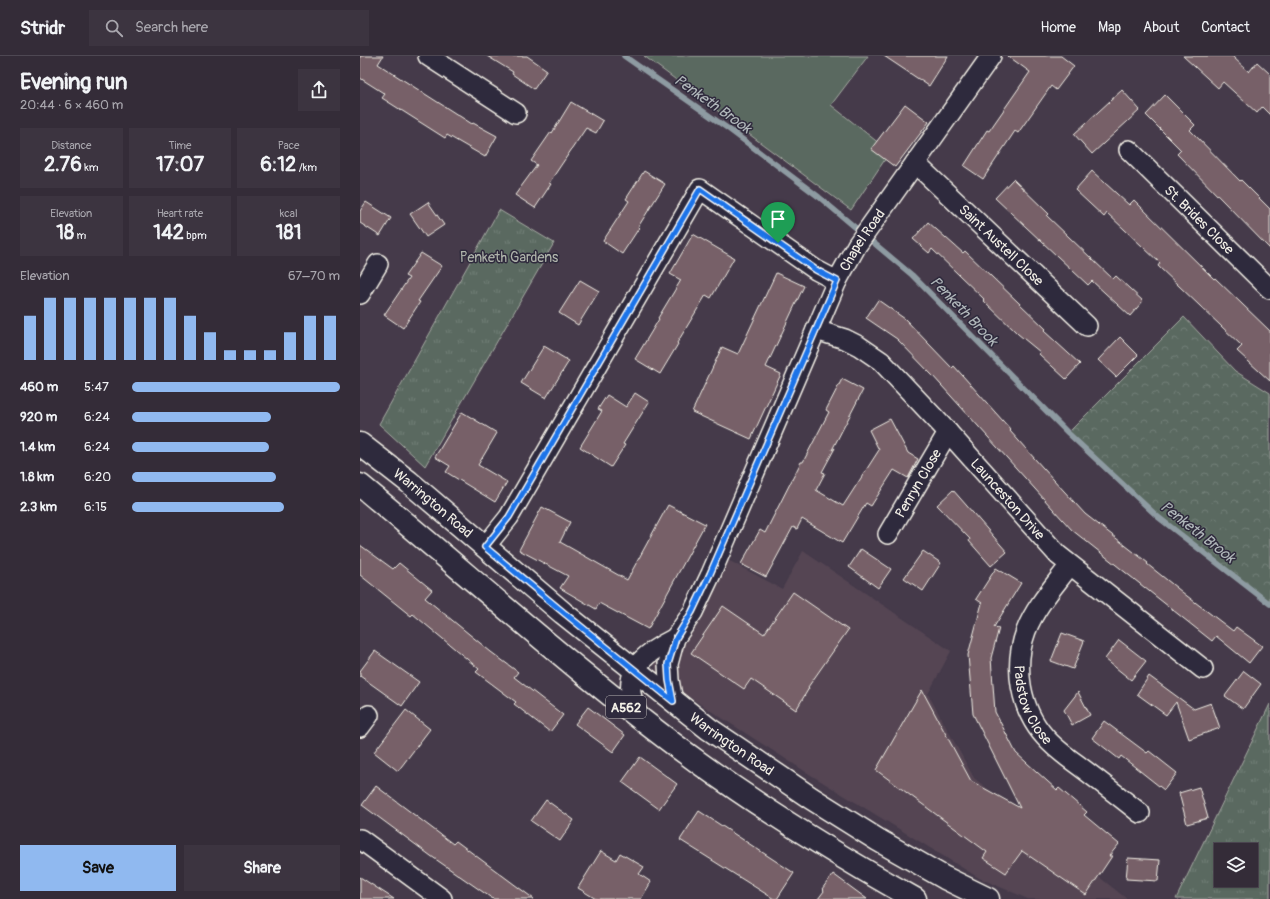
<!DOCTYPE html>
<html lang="en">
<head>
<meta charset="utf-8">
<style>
  body { margin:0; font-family:Pangolin,sans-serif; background:#3c3440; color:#f1f3f6; height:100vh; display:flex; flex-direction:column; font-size:15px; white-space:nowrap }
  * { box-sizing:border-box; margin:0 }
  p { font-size:13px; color:#a9a7ae }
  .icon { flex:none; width:22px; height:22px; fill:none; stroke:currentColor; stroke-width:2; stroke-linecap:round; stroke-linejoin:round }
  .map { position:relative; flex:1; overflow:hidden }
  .sheet { display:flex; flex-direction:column; background:#342c38; width:360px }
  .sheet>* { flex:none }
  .fabs { position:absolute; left:854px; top:787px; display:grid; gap:8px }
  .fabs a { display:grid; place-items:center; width:44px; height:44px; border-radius:0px; background:#342c38; box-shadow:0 1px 3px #0004,0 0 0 1px #4e4853; font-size:20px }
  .pin { position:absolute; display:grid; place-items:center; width:34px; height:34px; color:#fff; margin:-41px -17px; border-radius:50% 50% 50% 0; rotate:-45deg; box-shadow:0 0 4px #0007 }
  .pin .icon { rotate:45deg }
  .round { display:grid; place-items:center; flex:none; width:42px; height:42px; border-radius:0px; background:#3c3440 }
  .overview { display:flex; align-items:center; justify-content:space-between; height:68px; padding:0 20px }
  h1 { font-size:22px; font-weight:700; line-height:30px }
  .stats { display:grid; grid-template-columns:repeat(3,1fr); gap:6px; height:68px; padding:4px 20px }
  .stats div { display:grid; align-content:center; border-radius:0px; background:#3c3440; text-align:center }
  .stats b { font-size:20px; font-weight:700 }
  .stats small { font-size:11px; font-weight:400 }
  .stats p { font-size:11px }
  .chart { height:112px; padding:8px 20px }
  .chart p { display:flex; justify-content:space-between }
  .chart svg { width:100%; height:72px; margin-top:4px; stroke:#90b9f0; stroke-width:6 }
  .primary-button { display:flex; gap:8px; margin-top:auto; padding:8px 20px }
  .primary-button a { flex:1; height:46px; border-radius:0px; background:#90b9f0; color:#111; font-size:16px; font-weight:700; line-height:46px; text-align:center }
  .primary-button a+a { background:#3c3440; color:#f1f3f6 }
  ul { padding:0 20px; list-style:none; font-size:13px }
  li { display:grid; grid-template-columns:64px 48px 1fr; align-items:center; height:30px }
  li i { height:10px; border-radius:5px; background:#90b9f0 }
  header { display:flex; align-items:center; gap:24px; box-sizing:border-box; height:56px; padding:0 20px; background:#342c38; border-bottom:1px solid #4e4853 }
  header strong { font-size:19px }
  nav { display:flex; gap:22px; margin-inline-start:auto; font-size:14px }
  .search { width:280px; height:36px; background:#3c3440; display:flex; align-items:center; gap:10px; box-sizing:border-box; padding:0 14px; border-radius:0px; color:#a9a7ae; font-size:15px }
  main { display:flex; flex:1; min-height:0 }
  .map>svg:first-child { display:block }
  .built { fill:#544553 }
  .grass { fill:#5a6960; stroke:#a7ada4 }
  .forest { fill:url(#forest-crowns); stroke:#a7ada4 }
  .park { fill:url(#park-tufts); stroke:#a7ada4; fill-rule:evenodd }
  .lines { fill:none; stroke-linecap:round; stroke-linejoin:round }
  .stream { stroke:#8e9ba2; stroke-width:5.5 }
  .building { fill:#776067; stroke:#f4f1e8 }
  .minor-casing { stroke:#f4f1e8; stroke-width:22 }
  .major-casing { stroke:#f4f1e8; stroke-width:25 }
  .minor { stroke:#2f2a3d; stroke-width:19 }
  .major { stroke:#2f2a3d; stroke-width:22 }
  .route-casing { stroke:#fff; stroke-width:8 }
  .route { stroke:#1a73e8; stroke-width:5 }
  .labels { text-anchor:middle; stroke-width:3; stroke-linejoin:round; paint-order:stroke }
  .shield { fill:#2f2a3d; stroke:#b9b5b5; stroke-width:1 }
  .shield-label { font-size:13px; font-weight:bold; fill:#f4f1e8 }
  .street-label { font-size:14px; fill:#f4f1e8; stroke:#2f2a3d }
  .park-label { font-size:14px; fill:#afb4ab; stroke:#2f2a3d }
  .water-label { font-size:15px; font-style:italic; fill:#b0b7ba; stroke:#2f2a3d }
</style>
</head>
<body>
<header>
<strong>Stridr</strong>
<div class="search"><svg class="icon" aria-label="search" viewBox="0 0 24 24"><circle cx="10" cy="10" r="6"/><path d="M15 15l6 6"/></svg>Search here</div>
<nav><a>Home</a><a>Map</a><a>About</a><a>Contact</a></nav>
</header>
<main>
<section class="sheet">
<div class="overview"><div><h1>Evening run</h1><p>20:44 · 6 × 460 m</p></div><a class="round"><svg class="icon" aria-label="share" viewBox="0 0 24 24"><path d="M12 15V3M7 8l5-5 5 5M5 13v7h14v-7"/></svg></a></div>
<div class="stats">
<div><p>Distance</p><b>2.76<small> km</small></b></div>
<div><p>Time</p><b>17:07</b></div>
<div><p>Pace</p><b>6:12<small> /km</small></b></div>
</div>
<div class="stats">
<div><p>Elevation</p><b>18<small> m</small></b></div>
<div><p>Heart rate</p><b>142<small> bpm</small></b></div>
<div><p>kcal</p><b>181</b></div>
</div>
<div class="chart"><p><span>Elevation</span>67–70 m</p>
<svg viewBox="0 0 160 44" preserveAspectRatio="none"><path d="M5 44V17M15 44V6M25 44V6M35 44V6M45 44V6M55 44V6M65 44V6M75 44V6M85 44V17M95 44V27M105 44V38M115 44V38M125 44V38M135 44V27M145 44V17M155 44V17"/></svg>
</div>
<ul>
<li><b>460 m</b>5:47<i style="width:100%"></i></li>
<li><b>920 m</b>6:24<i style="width:67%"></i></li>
<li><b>1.4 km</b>6:24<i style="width:66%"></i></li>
<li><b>1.8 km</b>6:20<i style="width:69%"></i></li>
<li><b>2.3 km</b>6:15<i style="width:73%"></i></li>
</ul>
<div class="primary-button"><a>Save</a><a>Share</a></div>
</section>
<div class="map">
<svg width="910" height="843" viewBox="0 0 910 843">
  <defs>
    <pattern id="forest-crowns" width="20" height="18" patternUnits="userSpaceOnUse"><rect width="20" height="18" fill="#5a6960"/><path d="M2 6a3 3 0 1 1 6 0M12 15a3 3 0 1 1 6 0" fill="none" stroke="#727f77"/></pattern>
    <pattern id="park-tufts" width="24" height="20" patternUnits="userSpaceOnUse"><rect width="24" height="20" fill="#5a6960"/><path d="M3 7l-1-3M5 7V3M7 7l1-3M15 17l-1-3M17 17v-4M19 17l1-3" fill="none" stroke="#727f77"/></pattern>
  </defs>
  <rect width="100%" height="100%" fill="#453a4a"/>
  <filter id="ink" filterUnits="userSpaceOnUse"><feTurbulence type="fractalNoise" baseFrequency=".025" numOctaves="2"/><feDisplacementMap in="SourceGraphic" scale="8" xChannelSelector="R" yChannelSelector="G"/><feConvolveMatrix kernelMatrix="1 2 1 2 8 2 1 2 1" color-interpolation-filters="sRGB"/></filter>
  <g filter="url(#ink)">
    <!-- built -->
    <path class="built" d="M351 495 422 533 443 495 591 595 568 638 614 722 767 843H668L619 822 446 716 298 621 294 607Z"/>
    <!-- grass -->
    <path class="grass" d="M284 0H508L471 49 530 96 491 154Z"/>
    <!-- forest -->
    <path class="forest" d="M824 261 875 315 910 337V548L798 461 708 377Z"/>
    <!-- park -->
    <g class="park">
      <path d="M139 154 194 187 65 410 19 368Z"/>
      <path d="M910 648V843H816ZM861 794H891V824H861Z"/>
    </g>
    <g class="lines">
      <!-- stream -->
      <path class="stream" d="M264 0 370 74 459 141 552 219 708 377 798 461 910 548"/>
    </g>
    <!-- building -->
    <g class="building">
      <path d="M0 0H23L18 8 112 68 113 67 137 80 125 101 87 79 85 82 22 42 25 38 0 22Z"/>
      <path d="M127 0H167L187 14 174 33 152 18 153 16Z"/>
      <path d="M524 0H588L569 30Z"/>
      <path d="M648 0H701L714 10 696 34 691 30 658 77 655 75 623 123 604 110 627 74 629 75 670 16Z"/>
      <path d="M823 0H872L889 16 897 6 910 18V59L902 51 897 57 863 26 858 32Z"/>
      <path d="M762 34 780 54 732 98 714 78Z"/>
      <path d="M805 39 835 69 830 74 880 125 881 124 910 153V193L817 98 821 94 786 59Z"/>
      <path d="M211 46 243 65 236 77 226 72 189 127 191 128 175 152 155 139 177 109 171 105 191 76 192 77Z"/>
      <path d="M545 48 569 66 535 111 511 93Z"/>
      <path d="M284 115 305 128 278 171 279 172 262 198 243 185 269 145 266 143Z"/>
      <path d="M732 115 769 149 774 144 854 223 855 222 910 275V325L877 295 882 290 798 210 800 207 747 157 744 161 715 134Z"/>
      <path d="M653 123 689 158 687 160 753 223 756 220 783 245 770 260 732 225 728 229 635 142Z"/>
      <path d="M6 146 31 162 20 180 0 167V155Z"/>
      <path d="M68 146 84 169 66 181 50 158Z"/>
      <path d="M568 166 603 197 605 195 686 273 684 275 720 308 706 323 679 298 680 296 658 278 623 244 624 243 572 193 569 197 553 183Z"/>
      <path d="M333 178 374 202 351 242 346 239 317 287 318 288 300 318 275 303 299 263 298 262 321 224 310 218Z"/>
      <path d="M61 197 82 210 58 245 60 246 43 272 24 259 49 222 45 220Z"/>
      <path d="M416 217 444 230 406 311 421 318 391 383 332 356 362 291 378 298Z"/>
      <path d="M220 224 239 235 218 269 199 257Z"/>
      <path d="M518 244 545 263 592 312 594 310 651 374 650 375 683 412 725 458 788 507 787 508 827 540 873 575 876 571 902 590 889 607 856 580 852 585 712 474 572 319 537 283 506 262Z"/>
      <path d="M760 281 778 299 756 321 738 304Z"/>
      <path d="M184 290 209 305 186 342 161 327Z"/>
      <path d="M482 323 503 334 472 394 475 392 462 416 465 417 456 434 483 450 519 394 509 374 530 363 548 397 558 403 548 422 534 414 511 450 506 447 482 487 442 463 437 473 433 471 406 521 381 508 400 474 405 477 441 406H443L469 356 466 354Z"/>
      <path d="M275 337 289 346 263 388 265 389 251 411 220 391 242 355 238 353 247 339 266 351Z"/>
      <path d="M102 356 137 377 118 409 147 426 135 446 86 416 90 410 75 401Z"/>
      <path d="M593 434 647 496 631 510 609 485 610 483 577 449Z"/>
      <path d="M308 449 345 468 288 573 239 547 236 553 200 532 208 520 159 494 182 451 210 466 200 486 267 524Z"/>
      <path d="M0 489 33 513 39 507 72 534 65 542 131 596 158 616 154 621 203 659 190 676 154 648 156 646 116 616 119 613 53 558 51 560 0 519Z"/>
      <path d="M501 493 531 513 518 532 489 511Z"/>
      <path d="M563 495 581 507 563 535 544 522Z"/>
      <path d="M636 512 661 527 634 571 639 572 631 602 635 656 656 697 697 734 699 732 727 756 724 759 759 788 749 800H752L726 839 662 795 646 817 623 802 627 796 516 714 562 634 611 725 660 752 613 658 608 599 622 547 616 543Z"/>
      <path d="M433 536 488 574 448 631 449 632 436 654 391 623 384 633 331 597 363 550 404 578Z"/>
      <path d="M702 577 724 585 713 613 691 605Z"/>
      <path d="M759 584 786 605 771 624 745 603Z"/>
      <path d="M15 595 59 626 42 650 0 620V615Z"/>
      <path d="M884 615 901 628 883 653 865 640Z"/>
      <path d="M789 620 834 653 851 647 860 672 829 683 816 646 806 659 777 638Z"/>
      <path d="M718 636 730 659 712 669 704 654Z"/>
      <path d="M228 651 265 679 253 696 215 668Z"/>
      <path d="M46 654 70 673 38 715 14 696Z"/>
      <path d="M744 665 787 697 789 695 817 717 804 734 761 700 759 703 732 682Z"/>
      <path d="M280 701 317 728 299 753 262 726Z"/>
      <path d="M16 730 93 788 96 785 174 843H133L71 800 2 749Z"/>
      <path d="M839 731 848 762 827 768 819 737Z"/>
      <path d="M186 744 214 764 200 785 171 765Z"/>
      <path d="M339 755 434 817 417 843H414L320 784Z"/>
      <path d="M241 795 256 804 260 797 284 811 279 818 291 826 281 843H236L218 832Z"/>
      <path d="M768 802 800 804 798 825 766 823Z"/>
      <path d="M473 818 507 843H458L464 835 462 833Z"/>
      <path d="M0 821 34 843H0Z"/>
    </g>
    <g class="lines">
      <defs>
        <g id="minor">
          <path d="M68 0 156 57"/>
          <path id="s1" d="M769 94 910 233"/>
          <path id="s2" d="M555 107 727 270"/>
          <path d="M0 238 18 208"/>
          <path id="s3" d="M456 274 485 283 499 290 521 305 588 376 698 499 843 613"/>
          <path id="s4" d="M528 478 588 376"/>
          <path d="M125 491 149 461 340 133 456 214 477 225"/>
          <path id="s5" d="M710 509C695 529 675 551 666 575 653 610 660 653 685 681 695 693 710 703 722 712 742 727 761 742 780 757"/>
          <path id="s6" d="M313 645 309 624 308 608 315 582 333 556 351 518 477 225 497 189 631 0"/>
          <path d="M280 662C277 656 273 649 272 642 264 610 291 594 315 582"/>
          <path d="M0 671 9 659"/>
          <path d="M0 783 82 843"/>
        </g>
        <g id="major">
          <path id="s7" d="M0 388 49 426 203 557 349 673 451 742 518 784 585 822 628 843"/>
          <path d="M0 429C114 523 223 623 342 709 410 758 482 802 555 843"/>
        </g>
      </defs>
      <!-- minor casing -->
      <use href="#minor" class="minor-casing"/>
      <!-- major casing -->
      <use href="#major" class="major-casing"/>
      <!-- minor -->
      <use href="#minor" class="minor"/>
      <!-- major -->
      <use href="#major" class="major"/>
    </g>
  </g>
  <g class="lines" filter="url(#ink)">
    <defs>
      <path id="route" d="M340 133 456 214 477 225 350 518 332 556 316 582 308 608 309 624 313 645 203 556 125 491 149 461Z"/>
    </defs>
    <!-- route casing -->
    <use href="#route" class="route-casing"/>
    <!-- route -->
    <use href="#route" class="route"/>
  </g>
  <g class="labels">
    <!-- shield labels -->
    <rect class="shield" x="246" y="640" width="40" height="22" rx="3"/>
    <g class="shield-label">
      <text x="266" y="656">A562</text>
    </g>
    <!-- street labels -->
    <g class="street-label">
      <text dy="5" stroke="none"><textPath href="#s1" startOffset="99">St. Brides Close</textPath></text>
      <text dy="5" stroke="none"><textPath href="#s6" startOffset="505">Chapel Road</textPath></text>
      <text dy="5" stroke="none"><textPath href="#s2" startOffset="119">Saint Austell Close</textPath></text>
      <text dy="5" stroke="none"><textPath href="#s4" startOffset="59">Penryn Close</textPath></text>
      <text dy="5" stroke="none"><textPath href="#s3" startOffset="260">Launceston Drive</textPath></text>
      <text dy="5" stroke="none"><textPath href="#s7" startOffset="94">Warrington Road</textPath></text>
      <text dy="5" stroke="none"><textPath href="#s5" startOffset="157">Padstow Close</textPath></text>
      <text dy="5" stroke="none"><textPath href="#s7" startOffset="478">Warrington Road</textPath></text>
    </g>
    <!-- park labels -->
    <g class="park-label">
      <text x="149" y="206">Penketh Gardens</text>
    </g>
    <!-- water labels -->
    <g class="water-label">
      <text transform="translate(353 48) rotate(35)" y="5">Penketh Brook</text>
      <text transform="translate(604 255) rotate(46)" y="5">Penketh Brook</text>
      <text transform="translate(838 476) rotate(38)" y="5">Penketh Brook</text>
    </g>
  </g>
</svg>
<div class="fabs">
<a><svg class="icon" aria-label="layers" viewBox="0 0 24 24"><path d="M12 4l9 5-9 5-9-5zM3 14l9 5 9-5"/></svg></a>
</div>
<div class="pin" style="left:418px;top:187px;background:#1e9e55"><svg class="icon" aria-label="arrive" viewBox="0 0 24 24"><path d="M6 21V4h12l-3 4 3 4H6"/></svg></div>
</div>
</main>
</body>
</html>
